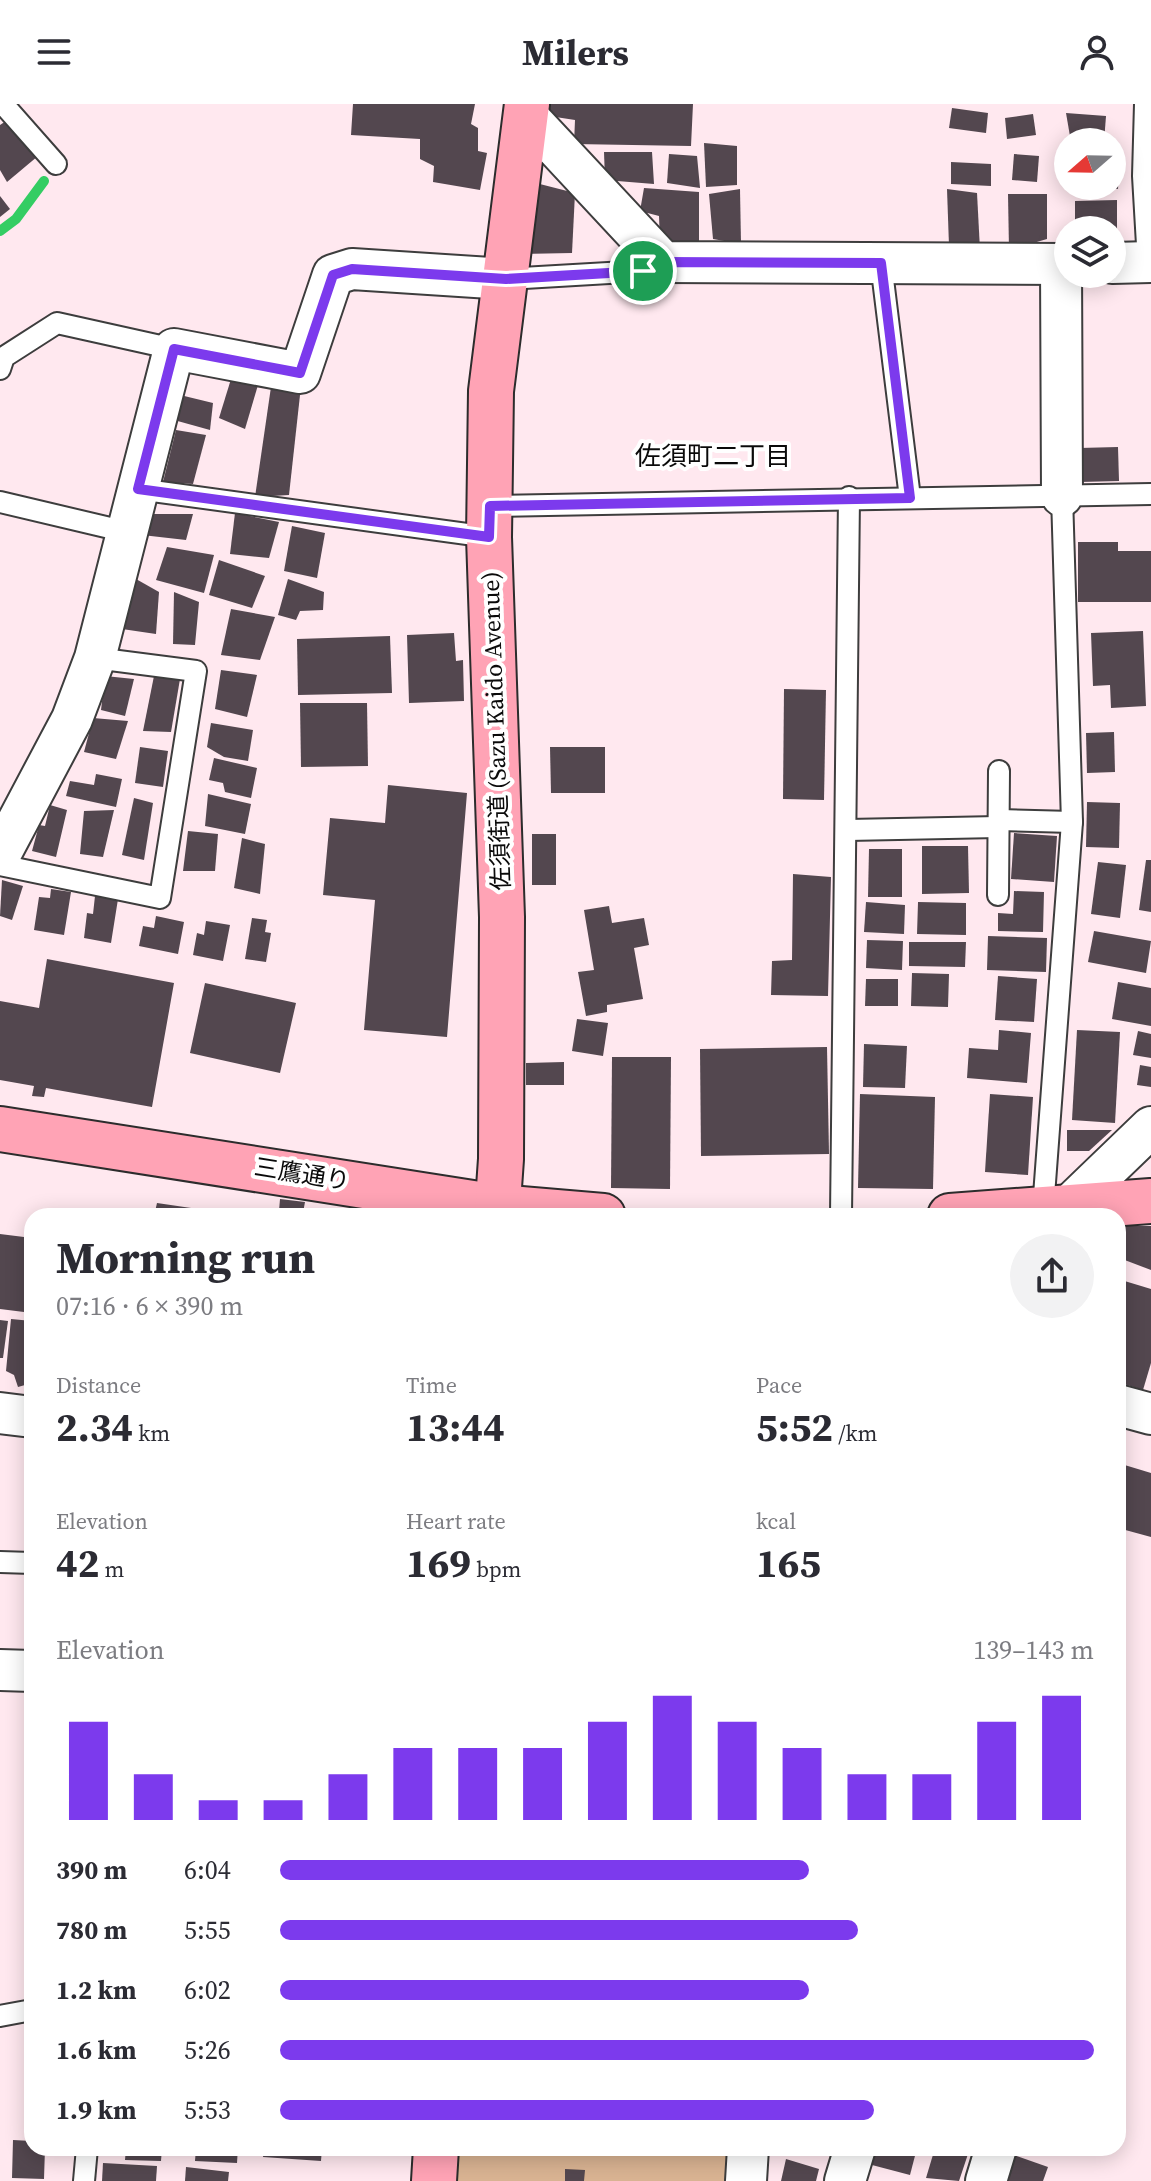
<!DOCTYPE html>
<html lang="en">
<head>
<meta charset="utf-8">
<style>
  body { margin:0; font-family:"Source Serif 4","Noto Sans JP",serif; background:#f2f2f3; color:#2b2b33; height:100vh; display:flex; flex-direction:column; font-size:30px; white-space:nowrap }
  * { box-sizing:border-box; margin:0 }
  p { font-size:26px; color:#7c7c81 }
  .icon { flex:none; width:44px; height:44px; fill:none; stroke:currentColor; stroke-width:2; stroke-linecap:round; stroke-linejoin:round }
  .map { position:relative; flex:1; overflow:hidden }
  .drawer { position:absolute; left:24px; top:1104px; width:1102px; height:948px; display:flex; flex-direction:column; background:#fff; border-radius:24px; box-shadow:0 4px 20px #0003 }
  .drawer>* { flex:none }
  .needle { width:52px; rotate:250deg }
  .buttons { position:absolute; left:1054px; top:24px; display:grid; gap:16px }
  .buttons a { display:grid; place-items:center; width:72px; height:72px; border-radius:50%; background:#fff; box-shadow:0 4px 20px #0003; font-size:40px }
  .pin { position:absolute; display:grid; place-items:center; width:68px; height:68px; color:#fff; margin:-34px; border:4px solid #fff; border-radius:50%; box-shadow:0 2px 8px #0007 }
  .round { display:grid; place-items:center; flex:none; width:84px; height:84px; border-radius:42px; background:#f2f2f3 }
  .head { display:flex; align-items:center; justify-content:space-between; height:136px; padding:0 32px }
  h1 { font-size:44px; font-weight:700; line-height:60px }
  .figures { display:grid; grid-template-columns:repeat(3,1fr); gap:12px; height:136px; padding:8px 32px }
  .figures div { display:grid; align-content:center }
  .figures b { font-size:40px; font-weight:700 }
  .figures small { font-size:22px; font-weight:400 }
  .figures p { font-size:22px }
  .chart { height:224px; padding:16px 32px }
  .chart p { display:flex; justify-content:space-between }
  .chart svg { width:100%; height:144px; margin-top:8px; stroke:#7c3aed; stroke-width:6 }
  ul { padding:0 32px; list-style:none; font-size:26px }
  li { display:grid; grid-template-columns:128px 96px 1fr; align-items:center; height:60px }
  li i { height:20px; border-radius:10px; background:#7c3aed }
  header { display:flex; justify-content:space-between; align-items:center; height:104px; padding:0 32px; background:#fff; font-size:36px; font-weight:700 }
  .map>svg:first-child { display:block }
  .forest { fill:#d9b392 }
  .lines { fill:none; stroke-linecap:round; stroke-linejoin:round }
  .stream { stroke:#34cd63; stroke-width:10 }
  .building { fill:#53474f }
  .lane-casing { stroke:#3d3d3d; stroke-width:24 }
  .street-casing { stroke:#3d3d3d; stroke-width:44 }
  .secondary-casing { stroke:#2c2c2c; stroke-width:48 }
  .lane { stroke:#fff; stroke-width:20 }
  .street { stroke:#fff; stroke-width:40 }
  .secondary { stroke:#ffa3b5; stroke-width:44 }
  .route-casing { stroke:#fff; stroke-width:16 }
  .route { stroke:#7c3aed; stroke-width:10 }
  .labels { text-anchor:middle; stroke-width:8; stroke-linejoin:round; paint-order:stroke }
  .street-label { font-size:24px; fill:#0a0a0a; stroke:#fff }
  .neighbourhood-label { font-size:26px; fill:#0a0a0a; stroke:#fff }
</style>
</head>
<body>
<header><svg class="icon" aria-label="menu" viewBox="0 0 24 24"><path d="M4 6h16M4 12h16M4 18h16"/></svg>Milers<svg class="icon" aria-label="person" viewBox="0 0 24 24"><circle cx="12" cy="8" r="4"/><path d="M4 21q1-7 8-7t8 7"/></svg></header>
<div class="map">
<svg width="1151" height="2077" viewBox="0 0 1151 2077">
  <rect width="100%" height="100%" fill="#ffe8ef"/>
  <!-- forest -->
  <path class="forest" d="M455 2044H747L760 2077H449Z"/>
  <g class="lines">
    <!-- stream -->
    <path class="stream" d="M0 127 16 115 44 77"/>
  </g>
  <!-- building -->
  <g class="building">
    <path d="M353 0H475L471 20 478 24V47L487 49 480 86 433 78 434 62 420 55V35L351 31Z"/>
    <path d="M548 0H693L691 42 574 40 575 16 549 12Z"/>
    <path d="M952 4 988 9 986 29 949 24Z"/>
    <path d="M1066 9 1106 12 1104 38H1071Z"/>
    <path d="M1033 10 1036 31 1007 35 1005 14Z"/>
    <path d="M9 15 38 52 7 78 0 66V21Z"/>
    <path d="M704 39 737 42V81L706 83Z"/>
    <path d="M604 48H652L654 80 605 76Z"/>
    <path d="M669 50 697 52 700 84 667 79Z"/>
    <path d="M1014 50 1039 52 1037 78 1012 76Z"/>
    <path d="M951 58 991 60V82L951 80Z"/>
    <path d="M1112 64 1119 65 1118 85 1112 84Z"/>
    <path d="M532 78 575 89 572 149 521 150Z"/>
    <path d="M644 84 699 88V139H660L659 112 640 107Z"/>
    <path d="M740 85 741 140 713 135 709 90Z"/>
    <path d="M947 85 977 89 980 146 949 142Z"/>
    <path d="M1008 90H1047V135L1009 146Z"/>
    <path d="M0 92 10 105 0 113Z"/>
    <path d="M1117 96V147H1112V126H1075V97Z"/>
    <path d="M231 275 258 281 245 325 219 314Z"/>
    <path d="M301 282 289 391 255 393 271 283Z"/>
    <path d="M176 290 213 299 210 326 174 316Z"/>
    <path d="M176 326 206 331 193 380 163 378Z"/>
    <path d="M1118 343 1119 377 1080 378 1079 344Z"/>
    <path d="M235 409 279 418 269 454 230 450Z"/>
    <path d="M146 410H193L186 436 142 431Z"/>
    <path d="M292 422 325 429 317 474 284 467Z"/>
    <path d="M1078 438H1118V447H1151V498H1078Z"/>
    <path d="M167 443 214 451 204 489 156 476Z"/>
    <path d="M219 456 265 472 252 504 209 491Z"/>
    <path d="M136 475 159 488 156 530 122 525Z"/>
    <path d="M288 475 324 488 323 506 300 507 296 516 278 511Z"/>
    <path d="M174 488 199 498 195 541 173 540Z"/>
    <path d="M231 505 275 513 260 556 221 551Z"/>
    <path d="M1143 527 1146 602 1111 604 1110 581 1093 582 1091 529Z"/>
    <path d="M454 529 456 557 463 556 464 597 409 599 407 531Z"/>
    <path d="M390 532 392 589 298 591 297 535Z"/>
    <path d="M221 566 257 571 247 613 215 605Z"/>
    <path d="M105 572 134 575 125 612 101 606Z"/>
    <path d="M154 572 180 575 171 628 143 627Z"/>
    <path d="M784 585 826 586 824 696 783 695Z"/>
    <path d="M300 599H367L368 662 301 663Z"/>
    <path d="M93 614 128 617 116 655 84 648Z"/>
    <path d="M211 619 253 626 248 657 224 653 207 643Z"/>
    <path d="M1114 628 1115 668 1087 669 1086 629Z"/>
    <path d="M140 643 168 647 163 683 135 679Z"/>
    <path d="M550 643H605V689H551Z"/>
    <path d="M214 654 257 664 251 694 225 688 223 679 209 676Z"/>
    <path d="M96 670 122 675 116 703 66 692 70 677 94 681Z"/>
    <path d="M388 681 467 689 447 933 364 926 375 796 323 791 330 714 385 719Z"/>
    <path d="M208 690 251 700 245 730 205 722Z"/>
    <path d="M134 694 153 699 144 756 122 751Z"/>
    <path d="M1087 698 1120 699 1119 744 1086 743Z"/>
    <path d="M50 701 67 706 56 753 32 747 39 721 45 722Z"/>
    <path d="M114 706 103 753 80 750 84 707Z"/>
    <path d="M188 727 218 730 215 767H183Z"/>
    <path d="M1014 729 1057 732 1054 778 1011 775Z"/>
    <rect x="532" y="730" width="24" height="51"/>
    <path d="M242 734 265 740 260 790 234 784Z"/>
    <path d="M922 742H968L969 789 922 790Z"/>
    <path d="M869 745H902V793H868Z"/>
    <path d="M1146 756H1151V808L1139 806Z"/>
    <path d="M1098 758 1126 761 1120 814 1091 810Z"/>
    <path d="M793 770 831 773 828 892 771 891 772 857 792 856Z"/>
    <path d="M2 776 23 782 12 816 0 812Z"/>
    <path d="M51 785 71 788 64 831 34 826 39 793 50 794Z"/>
    <path d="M1014 787 1044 788 1043 828 998 827V809L1013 810Z"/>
    <path d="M95 792 118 795 111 839 84 834 87 809 93 810Z"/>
    <path d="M866 798 905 801 904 830 864 828Z"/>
    <path d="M918 798 966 799V831L917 830Z"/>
    <path d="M609 802 612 819 644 814 649 841 634 844 643 895 607 901V908L586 912 578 868 594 866 584 806Z"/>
    <path d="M156 812 184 818 178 850 139 842 143 822 154 824Z"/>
    <path d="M252 814 267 816 265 828 271 829 266 858 245 855Z"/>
    <path d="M206 817 230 821 223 857 193 851 197 829 204 831Z"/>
    <path d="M1094 827 1151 837 1146 869 1088 858Z"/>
    <path d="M988 832 1047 834 1046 868 987 866Z"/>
    <path d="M867 836 903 837 902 866 866 864Z"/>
    <path d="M909 838H966L965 863 909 862Z"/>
    <path d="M47 855 174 879 152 1003 46 984 44 993 32 992 34 982 0 976V897L39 904Z"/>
    <path d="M912 869 949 870 948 903 911 902Z"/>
    <path d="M998 872 1037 875 1034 918 995 916Z"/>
    <path d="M866 875H898V902H865Z"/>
    <path d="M1118 878 1151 884V922L1112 915Z"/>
    <path d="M205 879 296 899 280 969 190 949Z"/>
    <path d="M577 915 608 919 603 952 572 947Z"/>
    <path d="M999 926 1031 929 1027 979 967 974 969 944 998 946Z"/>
    <path d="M1077 926 1120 928 1115 1019 1072 1016Z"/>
    <path d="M1138 927 1151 930V954L1133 951Z"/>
    <path d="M864 940 907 942 905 984 863 983Z"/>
    <path d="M827 943 829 1050 701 1052 700 945Z"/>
    <path d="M612 953H671L670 1085 611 1084Z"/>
    <path d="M564 958V981H526V959Z"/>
    <path d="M1140 961 1151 963V983L1137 981Z"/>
    <path d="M860 990 935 993 933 1085 858 1084Z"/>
    <path d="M990 990 1033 993 1028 1071 985 1068Z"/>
    <path d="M1067 1026H1112L1089 1047H1067Z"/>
    <path d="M280 1095 305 1098 303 1109 279 1107Z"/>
    <path d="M157 1099 232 1110V1112H154Z"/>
    <path d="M1122 1122H1151V1166L1122 1155Z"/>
    <path d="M0 1130 32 1134V1209L0 1205Z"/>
    <path d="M1118 1175 1151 1185V1259L1143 1286 1118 1278Z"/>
    <path d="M11 1215 32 1217V1279L18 1283 14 1271 6 1267Z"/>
    <path d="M0 1216 8 1217 3 1254H0Z"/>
    <path d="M1118 1359 1151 1369V1433L1118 1424Z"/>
    <path d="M13 2036 32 2037V2044H45L44 2075 12 2074Z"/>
    <path d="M126 2044H162L161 2057 125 2056Z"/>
    <path d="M196 2044H238L237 2059 195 2057Z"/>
    <path d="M264 2044H322L321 2057 263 2053Z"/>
    <path d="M877 2044H917L910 2071 872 2061Z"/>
    <path d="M935 2044H970L959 2077 926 2074Z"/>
    <path d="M1014 2051 1048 2063 1043 2077H1005Z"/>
    <path d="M786 2055 819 2065 816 2077H781Z"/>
    <path d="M103 2059 157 2062 156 2077H102Z"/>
    <path d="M186 2063 229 2068 228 2077H185Z"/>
    <path d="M565 2065 585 2066 584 2077H565Z"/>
  </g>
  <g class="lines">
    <defs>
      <g id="lane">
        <path d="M3 0 56 60"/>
        <path d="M1145 0 1143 72 1148 158"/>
        <path d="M881 159 910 394"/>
        <path d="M506 175 643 167 663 158"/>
        <path d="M0 265 4 253 57 219 174 245"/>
        <path d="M138 385 489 433"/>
        <path d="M0 398 127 428"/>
        <path d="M490 402 1151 390"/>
        <path d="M999 716 1072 718"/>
        <path d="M848 726 998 723"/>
        <path d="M0 761 160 794 196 567 95 554"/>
        <path d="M998 791 999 667"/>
        <path d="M1043 1105 1072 718 1062 392"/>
        <path d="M841 1112 849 393"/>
        <path d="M0 1458 32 1459"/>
        <path d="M0 1912 32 1906"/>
        <path d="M84 2077 87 2044"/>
      </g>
      <g id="street">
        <path d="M527 12 663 158 1068 160"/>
        <path d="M1112 159 1151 158"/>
        <path d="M1061 160 1062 392"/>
        <path d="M0 751 72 615 95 554 174 245 300 269 333 171 352 165 506 175"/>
        <path d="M1069 1102 1151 1023"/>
        <path d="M1118 1301 1151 1310"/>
        <path d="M0 1309 32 1313"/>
        <path d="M0 1566 32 1567"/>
        <path d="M746 2077 748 2044"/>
        <path d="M845 2077 855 2044"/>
        <path d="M986 2077 996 2044"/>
      </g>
      <g id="secondary">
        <path d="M0 1025 498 1103 603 1112"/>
        <path d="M497 1112 501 1055 502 813 489 433 491 287 527 0"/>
        <path d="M950 1112 1151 1097"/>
        <path d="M434 2077 436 2044"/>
      </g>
    </defs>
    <!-- lane casing -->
    <use href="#lane" class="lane-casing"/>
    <!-- street casing -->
    <use href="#street" class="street-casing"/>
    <!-- secondary casing -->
    <use href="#secondary" class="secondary-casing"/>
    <!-- lane -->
    <use href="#lane" class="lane"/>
    <!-- street -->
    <use href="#street" class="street"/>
    <!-- secondary -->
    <use href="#secondary" class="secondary"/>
  </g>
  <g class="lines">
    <defs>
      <path id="route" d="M663 158 881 159 910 394 490 402 489 433 138 385 174 245 300 269 333 171 352 165 506 175 643 167Z"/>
    </defs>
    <!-- route casing -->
    <use href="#route" class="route-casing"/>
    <!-- route -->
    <use href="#route" class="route"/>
  </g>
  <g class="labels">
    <!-- street labels -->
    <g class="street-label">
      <text transform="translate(496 627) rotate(-92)" y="8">佐須街道 (Sazu Kaido Avenue)</text>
      <text transform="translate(302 1070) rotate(9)" y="8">三鷹通り</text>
    </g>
    <!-- neighbourhood labels -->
    <g class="neighbourhood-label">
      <text x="713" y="361">佐須町二丁目</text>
    </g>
  </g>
</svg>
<div class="buttons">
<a><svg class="needle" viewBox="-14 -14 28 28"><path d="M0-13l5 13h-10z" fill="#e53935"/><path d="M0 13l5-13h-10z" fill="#7c7c81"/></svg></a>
<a><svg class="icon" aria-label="layers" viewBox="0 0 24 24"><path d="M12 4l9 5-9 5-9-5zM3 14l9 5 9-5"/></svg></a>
</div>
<div class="pin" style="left:643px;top:167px;background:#1e9e55"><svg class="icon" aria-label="arrive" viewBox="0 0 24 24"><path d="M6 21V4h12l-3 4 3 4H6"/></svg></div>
<section class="drawer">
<div class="head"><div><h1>Morning run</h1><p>07:16 · 6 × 390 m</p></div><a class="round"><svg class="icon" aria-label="share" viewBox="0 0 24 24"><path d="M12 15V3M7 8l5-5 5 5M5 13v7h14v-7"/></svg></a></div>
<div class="figures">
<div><p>Distance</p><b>2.34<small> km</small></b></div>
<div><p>Time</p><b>13:44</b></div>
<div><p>Pace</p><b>5:52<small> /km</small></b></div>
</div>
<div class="figures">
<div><p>Elevation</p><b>42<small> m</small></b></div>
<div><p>Heart rate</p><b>169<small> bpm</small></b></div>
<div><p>kcal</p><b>165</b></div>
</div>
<div class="chart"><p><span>Elevation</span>139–143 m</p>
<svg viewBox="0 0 160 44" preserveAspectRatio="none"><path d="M5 44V14M15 44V30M25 44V38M35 44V38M45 44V30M55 44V22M65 44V22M75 44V22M85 44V14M95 44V6M105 44V14M115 44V22M125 44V30M135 44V30M145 44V14M155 44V6"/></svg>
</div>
<ul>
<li><b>390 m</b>6:04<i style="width:65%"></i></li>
<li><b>780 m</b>5:55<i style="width:71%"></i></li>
<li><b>1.2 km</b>6:02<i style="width:65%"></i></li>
<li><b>1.6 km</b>5:26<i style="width:100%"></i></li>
<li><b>1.9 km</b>5:53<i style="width:73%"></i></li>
</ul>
</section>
</div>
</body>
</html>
